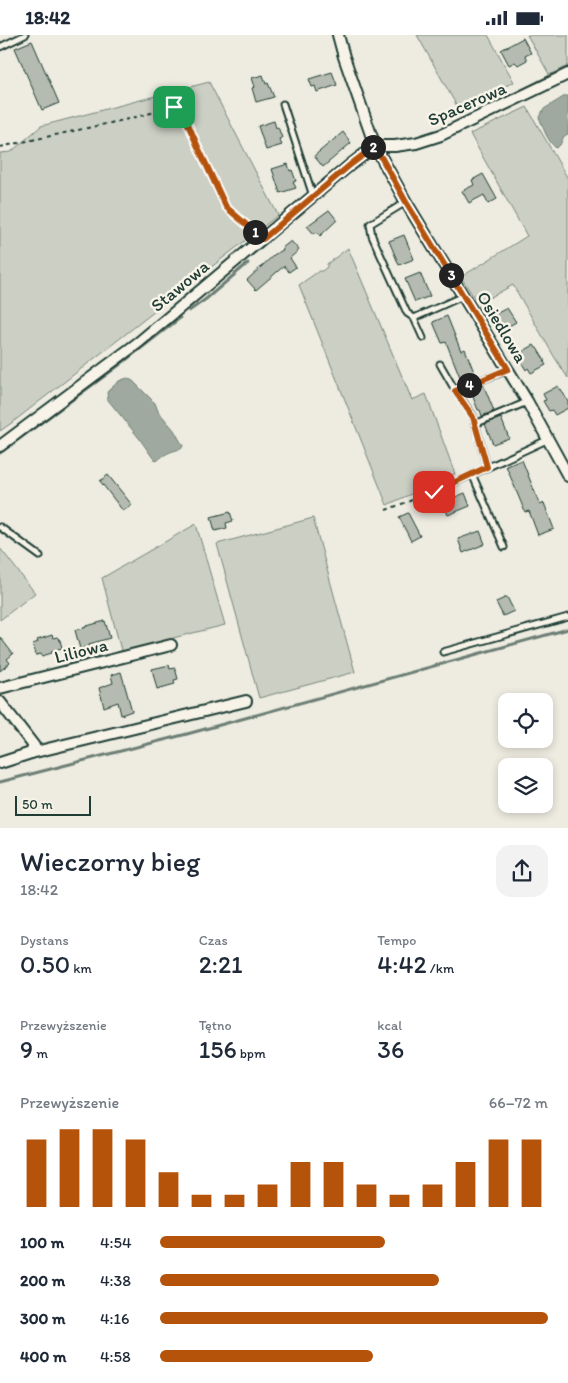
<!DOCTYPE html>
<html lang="pl">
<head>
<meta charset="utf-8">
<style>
  body { margin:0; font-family:Itim,sans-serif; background:#f2f2f3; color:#1f2937; height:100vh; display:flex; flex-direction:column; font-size:19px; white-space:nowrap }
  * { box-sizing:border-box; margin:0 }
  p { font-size:16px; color:#747a83 }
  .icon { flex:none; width:28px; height:28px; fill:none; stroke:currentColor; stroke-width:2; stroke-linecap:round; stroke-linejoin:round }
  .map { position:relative; height:793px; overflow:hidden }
  .sheet { display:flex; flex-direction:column; background:#fff; flex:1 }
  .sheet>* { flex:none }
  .controls { position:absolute; left:498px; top:658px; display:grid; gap:10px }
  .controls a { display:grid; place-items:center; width:55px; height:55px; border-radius:10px; background:#fff; box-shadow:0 2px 8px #0003; font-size:25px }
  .scale { position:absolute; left:15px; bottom:12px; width:76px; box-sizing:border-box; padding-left:5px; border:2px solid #1f3d34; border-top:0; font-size:14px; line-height:18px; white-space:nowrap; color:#1f3d34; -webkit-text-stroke:4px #f7f3e8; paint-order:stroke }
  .pin { position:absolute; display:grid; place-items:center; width:42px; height:42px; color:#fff; margin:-21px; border-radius:10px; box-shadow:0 2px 8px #0006 }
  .km { position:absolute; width:25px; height:25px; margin:-12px; border-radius:50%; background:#222; color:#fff; font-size:14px; line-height:25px; text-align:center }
  .round { display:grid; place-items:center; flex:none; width:52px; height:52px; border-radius:15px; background:#f2f2f3 }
  .headline { display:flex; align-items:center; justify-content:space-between; height:85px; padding:0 20px }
  h1 { font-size:28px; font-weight:600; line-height:38px }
  .stats { display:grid; grid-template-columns:repeat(3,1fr); gap:8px; height:85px; padding:5px 20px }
  .stats div { display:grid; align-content:center }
  .stats b { font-size:25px; font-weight:600 }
  .stats small { font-size:14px; font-weight:400 }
  .stats p { font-size:14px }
  .chart { height:140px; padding:10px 20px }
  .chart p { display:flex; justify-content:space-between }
  .chart svg { width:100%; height:90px; margin-top:5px; stroke:#b45309; stroke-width:6 }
  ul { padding:0 20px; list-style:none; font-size:16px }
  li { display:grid; grid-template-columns:80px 60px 1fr; align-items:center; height:38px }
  li i { height:12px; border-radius:6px; background:#b45309 }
  .status { display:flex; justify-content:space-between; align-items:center; height:35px; padding:0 25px; background:#fff; direction:ltr }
  .status svg { height:14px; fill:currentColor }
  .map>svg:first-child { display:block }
  .green { fill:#cccfc4; stroke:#76867c }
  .water { fill:#9fa99f; stroke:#6c7e74 }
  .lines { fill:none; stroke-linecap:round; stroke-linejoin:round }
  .stream { stroke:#6c7e74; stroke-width:3 }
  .building { fill:#b5bbb0; stroke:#1f3d34 }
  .lane-casing { stroke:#1f3d34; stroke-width:9 }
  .street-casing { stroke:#1f3d34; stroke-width:14 }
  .path { stroke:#1f3d34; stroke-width:2; stroke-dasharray:4 4; stroke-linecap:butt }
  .lane { stroke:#f7f3e8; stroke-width:5 }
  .street { stroke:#f7f3e8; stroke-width:10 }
  .route-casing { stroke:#fff; stroke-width:10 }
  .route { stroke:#b45309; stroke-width:6 }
  .labels { text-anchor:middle; stroke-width:5; stroke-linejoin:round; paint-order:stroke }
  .street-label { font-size:18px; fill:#1f3d34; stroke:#f7f3e8 }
</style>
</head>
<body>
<div class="status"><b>18:42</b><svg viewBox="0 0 49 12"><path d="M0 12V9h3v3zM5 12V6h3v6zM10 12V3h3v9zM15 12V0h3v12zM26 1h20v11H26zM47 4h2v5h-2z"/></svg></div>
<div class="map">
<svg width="568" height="793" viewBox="0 0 568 793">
  <rect width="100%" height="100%" fill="#eeece1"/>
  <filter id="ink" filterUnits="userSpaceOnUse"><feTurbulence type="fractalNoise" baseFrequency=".02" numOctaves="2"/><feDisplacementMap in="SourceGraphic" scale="10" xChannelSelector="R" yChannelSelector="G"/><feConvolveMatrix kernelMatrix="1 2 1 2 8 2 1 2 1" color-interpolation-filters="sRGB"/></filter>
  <g filter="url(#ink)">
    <!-- green -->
    <g class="green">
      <path d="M417 0H488L514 47 458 73Z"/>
      <path d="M527 0H568V35L549 45V39Z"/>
      <path d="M209 47 278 180 13 387 0 396V118L11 117 41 91Z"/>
      <path d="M527 72 568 144V343L555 323 513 250 478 269 461 242 527 201 470 99Z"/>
      <path d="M348 213 412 365 426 359 455 439 387 470 299 250 319 236H322L327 232V229Z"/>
      <path d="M313 483 355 637 259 663 217 509Z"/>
      <path d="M196 489 225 590 173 603V606L122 619 102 543Z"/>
      <path d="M0 513 35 558 0 585Z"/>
    </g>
    <!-- water -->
    <g class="water">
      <path d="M565 61H568V99L564 101 560 110 556 113C547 106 543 92 539 82L544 74Z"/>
      <path d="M127 343 133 346 155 368 158 376 174 395 183 411 181 414C171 416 164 419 157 426L153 423 139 403 108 365 107 357 119 346Z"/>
    </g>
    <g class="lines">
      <!-- stream -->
      <g class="stream">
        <path d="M494 69 568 32"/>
        <path d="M189 276 206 264 248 228"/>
        <path d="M0 418 118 331 180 283"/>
        <path d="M0 747 187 699 568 594"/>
      </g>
    </g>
    <!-- building -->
    <g class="building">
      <path d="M523 3 531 18 525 21 527 25 518 30 515 27 509 30 501 15Z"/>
      <path d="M32 6 59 68 42 75 15 13Z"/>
      <path d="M332 37 337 50 317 57 315 51 312 52 309 44Z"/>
      <path d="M263 40 266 49 268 48 274 62 256 67 252 53 255 52 252 43Z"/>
      <path d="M274 86 276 93 278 92 282 103 279 104 282 110 266 115 258 91Z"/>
      <path d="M343 97 351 108 323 132 314 121Z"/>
      <path d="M288 129 290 136 292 135 296 146 293 147 296 153 280 158 272 134Z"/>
      <path d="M483 139 497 164 488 169 484 160 469 168 462 156 474 150 472 145Z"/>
      <path d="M329 175 337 185 320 201 317 197 314 199 307 191Z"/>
      <path d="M404 200 414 224 399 230 389 206Z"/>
      <path d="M291 206 299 215 290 223 296 232 289 237 284 231 256 255 247 245 275 219 283 215 282 213Z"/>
      <path d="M420 238 430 261 415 267 405 244Z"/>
      <path d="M507 273 516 287 502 295 494 280Z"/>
      <path d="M447 281 461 316 465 314 476 342 466 346 464 340 460 342 446 307 442 308 433 287Z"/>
      <path d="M534 310 536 313H537L545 326 544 327 546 330 531 338 528 333 526 335 520 325 523 323 520 318Z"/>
      <path d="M483 349 494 376 482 381 480 375H478L470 354Z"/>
      <path d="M558 351 560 355 561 354 568 367V373L555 380 552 375 549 376 543 366 546 365 543 359Z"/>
      <path d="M501 383 509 403 493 409 485 389Z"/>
      <path d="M522 425 540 470 544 468 554 494 538 500 529 476 525 477 506 431Z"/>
      <path d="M108 440 132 470 123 476 100 446Z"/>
      <path d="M465 458 470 471 448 480 443 467Z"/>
      <path d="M230 477 233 486 226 488 227 493 215 496 211 482Z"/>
      <path d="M408 478 420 501 411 506 399 482Z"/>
      <path d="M480 496 485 509 463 518 458 504Z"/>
      <path d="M507 562 514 576 503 581 496 567Z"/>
      <path d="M105 586 110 603 89 609 90 611 80 614 75 595 84 593 83 592Z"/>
      <path d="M52 600 53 603 57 602 60 605 62 613 51 616 52 618 42 621 41 619 36 620 33 609 38 607 37 605Z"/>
      <path d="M0 602 13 619 7 624 10 628 0 636Z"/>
      <path d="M169 630 170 634 175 633 178 644 174 645 175 649 157 654 152 634Z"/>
      <path d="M121 637 132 676 121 680 118 667 104 672 99 653 113 648 111 640Z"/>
    </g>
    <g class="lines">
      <defs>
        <g id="lane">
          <path d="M0 12 25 0"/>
          <path d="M283 69 313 161"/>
          <path d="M406 167 370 189 372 201 407 278 414 283 463 261"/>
          <path d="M414 283 423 303"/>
          <path d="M440 329 455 355 473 381 487 432"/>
          <path d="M455 355 508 335"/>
          <path d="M475 389 527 367"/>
          <path d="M472 439 504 512"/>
          <path d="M434 457 549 404"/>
          <path d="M0 492 40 521"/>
          <path d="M443 617 568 582"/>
        </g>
        <g id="street">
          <path d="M338 0 344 22 375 111 406 167 527 366 568 441"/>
          <path d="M375 111H395L416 108 441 100 568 39"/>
          <path d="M0 411 139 307 350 130 375 111"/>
          <path d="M0 653 171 610"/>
          <path d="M0 667 34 711 31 718"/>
          <path d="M0 728 31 718 246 666"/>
        </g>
      </defs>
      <!-- lane casing -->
      <use href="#lane" class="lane-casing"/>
      <!-- street casing -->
      <use href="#street" class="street-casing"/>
      <!-- path -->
      <g class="path">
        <path d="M0 112 124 85 174 72 185 80 198 112 227 172 255 197"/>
        <path d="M386 475 428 459"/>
      </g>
      <!-- lane -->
      <use href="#lane" class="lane"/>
      <!-- street -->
      <use href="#street" class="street"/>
    </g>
  </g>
  <g class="lines" filter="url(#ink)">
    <defs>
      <path id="route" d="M174 72 184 80 198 112 226 172 263 204 350 130 375 111 406 167 508 334 455 356 473 382 487 432 434 457"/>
    </defs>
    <!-- route casing -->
    <use href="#route" class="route-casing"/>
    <!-- route -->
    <use href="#route" class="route"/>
  </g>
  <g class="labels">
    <!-- street labels -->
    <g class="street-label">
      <text transform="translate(467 69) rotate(-24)" y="6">Spacerowa</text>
      <text transform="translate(180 251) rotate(-40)" y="6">Stawowa</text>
      <text transform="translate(502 292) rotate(59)" y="6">Osiedlowa</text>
      <text transform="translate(81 616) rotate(-14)" y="6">Liliowa</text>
    </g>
  </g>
</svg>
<div class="controls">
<a><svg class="icon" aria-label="locate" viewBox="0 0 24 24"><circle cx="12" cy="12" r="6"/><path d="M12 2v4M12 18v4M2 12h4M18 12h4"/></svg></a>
<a><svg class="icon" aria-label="layers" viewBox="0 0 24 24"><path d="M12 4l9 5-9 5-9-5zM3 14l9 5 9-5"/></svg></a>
</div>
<div class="scale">50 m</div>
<div class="pin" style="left:174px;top:72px;background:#1e9e55"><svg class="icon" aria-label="arrive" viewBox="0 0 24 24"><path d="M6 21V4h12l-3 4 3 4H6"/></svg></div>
<div class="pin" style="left:434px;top:457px;background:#d93025"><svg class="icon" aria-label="check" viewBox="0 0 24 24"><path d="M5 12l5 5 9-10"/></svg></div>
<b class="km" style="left:255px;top:197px">1</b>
<b class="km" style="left:373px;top:112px">2</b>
<b class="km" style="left:451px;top:240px">3</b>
<b class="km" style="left:469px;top:350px">4</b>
</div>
<section class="sheet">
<div class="headline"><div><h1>Wieczorny bieg</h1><p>18:42</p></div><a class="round"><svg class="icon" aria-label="share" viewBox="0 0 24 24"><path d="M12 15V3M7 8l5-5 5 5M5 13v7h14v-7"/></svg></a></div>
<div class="stats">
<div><p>Dystans</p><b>0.50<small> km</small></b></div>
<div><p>Czas</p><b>2:21</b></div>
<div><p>Tempo</p><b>4:42<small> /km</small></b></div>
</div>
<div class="stats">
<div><p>Przewyższenie</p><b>9<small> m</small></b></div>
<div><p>Tętno</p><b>156<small> bpm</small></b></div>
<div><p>kcal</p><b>36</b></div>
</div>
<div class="chart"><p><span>Przewyższenie</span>66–72 m</p>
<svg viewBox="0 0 160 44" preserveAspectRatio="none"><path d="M5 44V11M15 44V6M25 44V6M35 44V11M45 44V27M55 44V38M65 44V38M75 44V33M85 44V22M95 44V22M105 44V33M115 44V38M125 44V33M135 44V22M145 44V11M155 44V11"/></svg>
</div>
<ul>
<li><b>100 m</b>4:54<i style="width:58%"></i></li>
<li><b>200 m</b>4:38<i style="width:72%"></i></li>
<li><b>300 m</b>4:16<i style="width:100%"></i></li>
<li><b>400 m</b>4:58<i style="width:55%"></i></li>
</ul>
</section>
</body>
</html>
